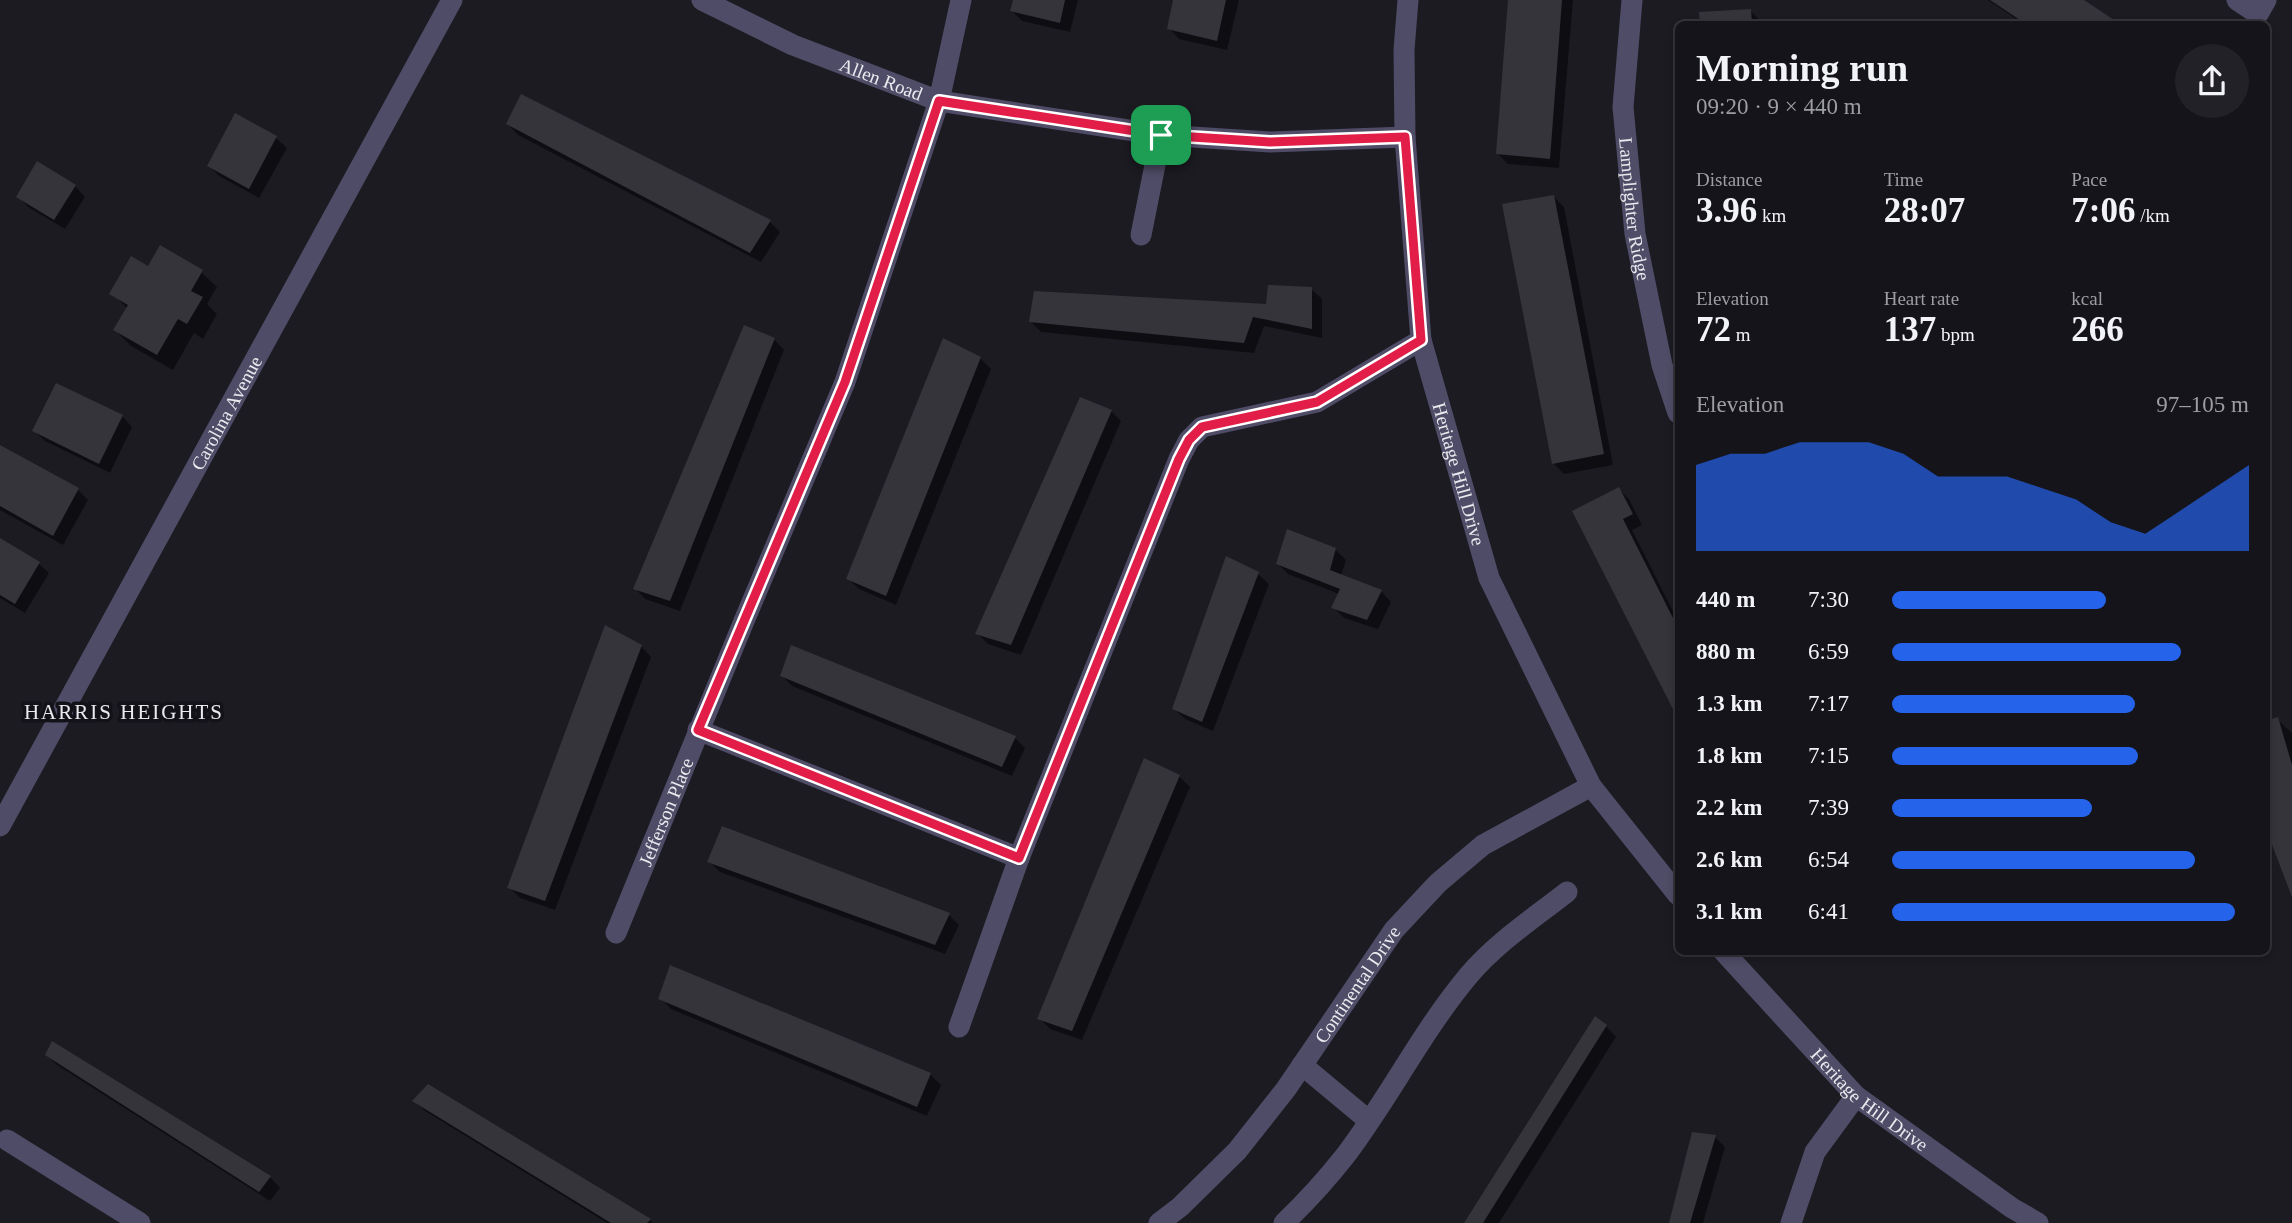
<!DOCTYPE html>
<html lang="en">
<head>
<meta charset="utf-8">
<style>
  body { margin:0; font-family:Georgia,serif; background:#222127; color:#f1f3f6; height:100vh; display:flex; flex-direction:column; font-size:26px; white-space:nowrap }
  * { box-sizing:border-box; margin:0 }
  p { font-size:23px; color:#9d9ea2 }
  .icon { flex:none; width:38px; height:38px; fill:none; stroke:currentColor; stroke-width:2; stroke-linecap:round; stroke-linejoin:round }
  .map { position:relative; flex:1; overflow:hidden }
  .panel { position:absolute; left:1675px; top:21px; width:595px; height:934px; display:flex; flex-direction:column; background:#15141a; border-radius:10px; box-shadow:0 4px 10px #0003,0 0 0 2px #343339 }
  .panel>* { flex:none }
  .pin { position:absolute; display:grid; place-items:center; width:60px; height:60px; color:#fff; margin:-30px; border-radius:14px; box-shadow:0 4px 10px #0006 }
  .round { display:grid; place-items:center; flex:none; width:74px; height:74px; border-radius:37px; background:#222127 }
  .headline { display:flex; align-items:center; justify-content:space-between; height:119px; padding:0 21px }
  h1 { font-size:38px; font-weight:700; line-height:52px }
  .figures { display:grid; grid-template-columns:repeat(3,1fr); gap:10px; height:119px; padding:7px 21px }
  .figures div { display:grid; align-content:center }
  .figures b { font-size:35px; font-weight:700 }
  .figures small { font-size:19px; font-weight:400 }
  .figures p { font-size:19px }
  .chart { height:196px; padding:14px 21px }
  .chart p { display:flex; justify-content:space-between }
  .chart svg { width:100%; height:126px; margin-top:7px; fill:#2563eb; opacity:.7 }
  ul { padding:0 21px; list-style:none; font-size:23px }
  li { display:grid; grid-template-columns:112px 84px 1fr; align-items:center; height:52px }
  li i { height:18px; border-radius:9px; background:#2563eb }
  .map>svg:first-child { display:block }
  .shadow { fill:#0007 }
  .building { fill:#35343b }
  .lines { fill:none; stroke-linecap:round; stroke-linejoin:round }
  .minor { stroke:#4f4c67; stroke-width:21 }
  .route-casing { stroke:#fff; stroke-width:14 }
  .route { stroke:#e11d48; stroke-width:9 }
  .labels { text-anchor:middle; stroke-width:7; stroke-linejoin:round; paint-order:stroke }
  .street-label { font-size:19px; fill:#eaeaee; stroke:#131219 }
  .neighbourhood-label { font-size:21px; letter-spacing:2px; fill:#eaeaee; stroke:#131219 }
</style>
</head>
<body>
<div class="map">
<svg width="2292" height="1223" viewBox="0 0 2292 1223">
  <rect width="100%" height="100%" fill="#1c1b22"/>
  <!-- shadow -->
  <g class="shadow">
    <path d="M1014 0H1078L1070 32 1022 21 1012 11Z"/>
    <path d="M1175 0H1239L1227 50 1179 39 1169 28Z"/>
    <path d="M1510 0H1573L1559 168 1508 164 1498 154Z"/>
    <path d="M1988 0H2081L2117 24H2024Z"/>
    <path d="M1750 10 1760 21 1761 24H1701V14Z"/>
    <path d="M522 96 770 222 780 232 761 262 518 135 508 124Z"/>
    <path d="M236 116 276 138 287 148 259 198 219 176 209 166Z"/>
    <path d="M75 186 85 197 65 229 28 207 18 196Z"/>
    <path d="M1554 197 1564 207 1613 465 1564 474 1553 463Z"/>
    <path d="M148 268 201 272 217 287 207 304 217 314 203 339 194 333 173 370 131 346 115 330 128 309 112 293Z"/>
    <path d="M1311 289 1322 299V338L1264 326 1254 353 1041 332 1031 322 1268 306Z"/>
    <path d="M774 339 784 350 680 611 645 599 635 588Z"/>
    <path d="M980 358 991 369 896 605 859 589 848 579Z"/>
    <path d="M1111 411 1121 421 1021 655 988 644 977 633Z"/>
    <path d="M122 416 132 427 110 473 45 441 34 431Z"/>
    <path d="M0 447 78 490 88 500 63 545 0 510Z"/>
    <path d="M1619 489 1629 499 1642 525 1632 530 1678 621V715L1574 512Z"/>
    <path d="M0 540 38 563 49 573 25 613 0 598Z"/>
    <path d="M1335 549 1346 560 1341 576 1381 591 1391 602 1378 629 1344 618 1334 608 1339 594 1288 574 1278 564Z"/>
    <path d="M1258 574 1269 584 1213 731 1185 719 1174 709Z"/>
    <path d="M641 646 651 657 555 910 520 898 509 887Z"/>
    <path d="M782 676 1015 738 1025 748 1012 776 792 686Z"/>
    <path d="M2277 719 2292 733V893Z"/>
    <path d="M1179 776 1190 787 1082 1040 1050 1029 1039 1018Z"/>
    <path d="M709 861 949 915 959 925 945 954 720 872Z"/>
    <path d="M660 998 930 1074 941 1085 927 1116 671 1009Z"/>
    <path d="M1606 1026 1616 1037 1499 1223H1466Z"/>
    <path d="M53 1043 270 1177 280 1188 270 1201 57 1065 47 1055Z"/>
    <path d="M415 1101 650 1220 653 1223H607L425 1111Z"/>
    <path d="M1715 1137 1725 1147 1703 1223H1671Z"/>
  </g>
  <!-- building -->
  <g class="building">
    <path d="M1013 0H1065L1060 23 1010 11Z"/>
    <path d="M1173 0H1226L1217 41 1167 29Z"/>
    <path d="M1508 0H1562L1550 159 1496 154Z"/>
    <path d="M1990 0H2084L2120 24H2026Z"/>
    <path d="M1751 9 1752 24H1700L1699 12Z"/>
    <path d="M521 94 771 220 750 253 506 124Z"/>
    <path d="M235 113 277 136 249 189 207 166Z"/>
    <path d="M37 161 76 185 54 220 16 197Z"/>
    <path d="M1554 195 1604 454 1552 464 1502 204Z"/>
    <path d="M160 245 203 270 191 291 203 297 187 324 178 319 157 355 113 330 128 305 109 294 131 256 148 266Z"/>
    <path d="M1268 285 1312 287V329L1253 317 1244 343 1029 322 1034 291 1266 304Z"/>
    <path d="M744 325 775 338 670 601 633 589Z"/>
    <path d="M943 338 981 357 886 596 846 579Z"/>
    <path d="M56 383 123 415 99 464 32 431Z"/>
    <path d="M1080 397 1112 410 1011 645 975 634Z"/>
    <path d="M0 445 79 488 53 536 0 506Z"/>
    <path d="M1619 487 1633 514 1623 519 1678 628V719L1572 511Z"/>
    <path d="M1287 529 1336 548 1330 570 1382 590 1367 620 1331 608 1340 589 1276 564Z"/>
    <path d="M0 538 40 562 15 604 0 595Z"/>
    <path d="M1226 556 1259 572 1202 722 1172 709Z"/>
    <path d="M605 625 642 645 545 901 507 888Z"/>
    <path d="M791 645 1016 736 1002 767 780 676Z"/>
    <path d="M2278 717 2292 765V897L2266 829V721Z"/>
    <path d="M1144 758 1180 775 1072 1031 1037 1019Z"/>
    <path d="M722 826 950 913 935 945 707 862Z"/>
    <path d="M670 965 931 1073 917 1107 658 999Z"/>
    <path d="M1595 1016 1607 1025 1483 1223H1464Z"/>
    <path d="M52 1041 271 1176 259 1192 45 1055Z"/>
    <path d="M428 1084 651 1219 647 1223H611L412 1101Z"/>
    <path d="M1692 1132 1716 1135 1690 1223H1669Z"/>
  </g>
  <g class="lines">
    <!-- minor -->
    <g class="minor">
      <path id="s1" d="M702 0 793 45 939 101 1161 135 1270 142 1405 137"/>
      <path id="s2" d="M1408 0 1404 50 1405 137 1421 340 1489 578 1591 786 1678 895"/>
      <path id="s3" d="M1632 0 1623 107 1635 234 1662 365 1678 413"/>
      <path d="M2237 0 2258 14 2266 0"/>
      <path d="M1141 235 1161 135"/>
      <path d="M698 730 1019 858"/>
      <path id="s4" d="M0 826 452 0"/>
      <path id="s5" d="M616 933 744 621 845 382 939 101 961 0"/>
      <path id="s6" d="M1724 952 1856 1096 2012 1208 2038 1223"/>
      <path d="M959 1027 1019 858 1179 459 1189 440 1202 427 1317 402 1421 340"/>
      <path d="M1302 1065 1368 1120"/>
      <path d="M7 1140 140 1223"/>
      <path id="s7" d="M1159 1223 1180 1207 1237 1151 1286 1089 1394 930 1438 883 1483 845 1591 786"/>
      <path d="M1284 1223C1306 1202 1326 1180 1345 1156 1389 1098 1422 1031 1469 975 1496 943 1534 918 1567 892"/>
      <path d="M1791 1223 1815 1152 1856 1096"/>
    </g>
  </g>
  <g class="lines">
    <defs>
      <path id="route" d="M939 101 1161 135 1270 142 1405 137 1421 340 1317 402 1202 427 1189 440 1179 459 1019 858 698 730 845 382Z"/>
    </defs>
    <!-- route casing -->
    <use href="#route" class="route-casing"/>
    <!-- route -->
    <use href="#route" class="route"/>
  </g>
  <g class="labels">
    <!-- street labels -->
    <g class="street-label">
      <text dy="7" stroke="none"><textPath href="#s1" startOffset="196">Allen Road</textPath></text>
      <text dy="7" stroke="none"><textPath href="#s3" startOffset="210">Lamplighter Ridge</textPath></text>
      <text dy="7" stroke="none"><textPath href="#s4" startOffset="471">Carolina Avenue</textPath></text>
      <text dy="7" stroke="none"><textPath href="#s2" startOffset="480">Heritage Hill Drive</textPath></text>
      <text dy="7" stroke="none"><textPath href="#s5" startOffset="131">Jefferson Place</textPath></text>
      <text dy="7" stroke="none"><textPath href="#s7" startOffset="312">Continental Drive</textPath></text>
      <text dy="7" stroke="none"><textPath href="#s6" startOffset="208">Heritage Hill Drive</textPath></text>
    </g>
    <!-- neighbourhood labels -->
    <g class="neighbourhood-label">
      <text x="124" y="719">HARRIS HEIGHTS</text>
    </g>
  </g>
</svg>
<div class="pin" style="left:1161px;top:135px;background:#1e9e55"><svg class="icon" aria-label="arrive" viewBox="0 0 24 24"><path d="M6 21V4h12l-3 4 3 4H6"/></svg></div>
<section class="panel">
<div class="headline"><div><h1>Morning run</h1><p>09:20 · 9 × 440 m</p></div><a class="round"><svg class="icon" aria-label="share" viewBox="0 0 24 24"><path d="M12 15V3M7 8l5-5 5 5M5 13v7h14v-7"/></svg></a></div>
<div class="figures">
<div><p>Distance</p><b>3.96<small> km</small></b></div>
<div><p>Time</p><b>28:07</b></div>
<div><p>Pace</p><b>7:06<small> /km</small></b></div>
</div>
<div class="figures">
<div><p>Elevation</p><b>72<small> m</small></b></div>
<div><p>Heart rate</p><b>137<small> bpm</small></b></div>
<div><p>kcal</p><b>266</b></div>
</div>
<div class="chart"><p><span>Elevation</span>97–105 m</p>
<svg viewBox="0 0 160 44" preserveAspectRatio="none"><path d="M0 44V14L10 10L20 10L30 6L40 6L50 6L60 10L70 18L80 18L90 18L100 22L110 26L120 34L130 38L140 30L150 22L160 14V44z"/></svg>
</div>
<ul>
<li><b>440 m</b>7:30<i style="width:60%"></i></li>
<li><b>880 m</b>6:59<i style="width:81%"></i></li>
<li><b>1.3 km</b>7:17<i style="width:68%"></i></li>
<li><b>1.8 km</b>7:15<i style="width:69%"></i></li>
<li><b>2.2 km</b>7:39<i style="width:56%"></i></li>
<li><b>2.6 km</b>6:54<i style="width:85%"></i></li>
<li><b>3.1 km</b>6:41<i style="width:96%"></i></li>
</ul>
</section>
</div>
</body>
</html>
